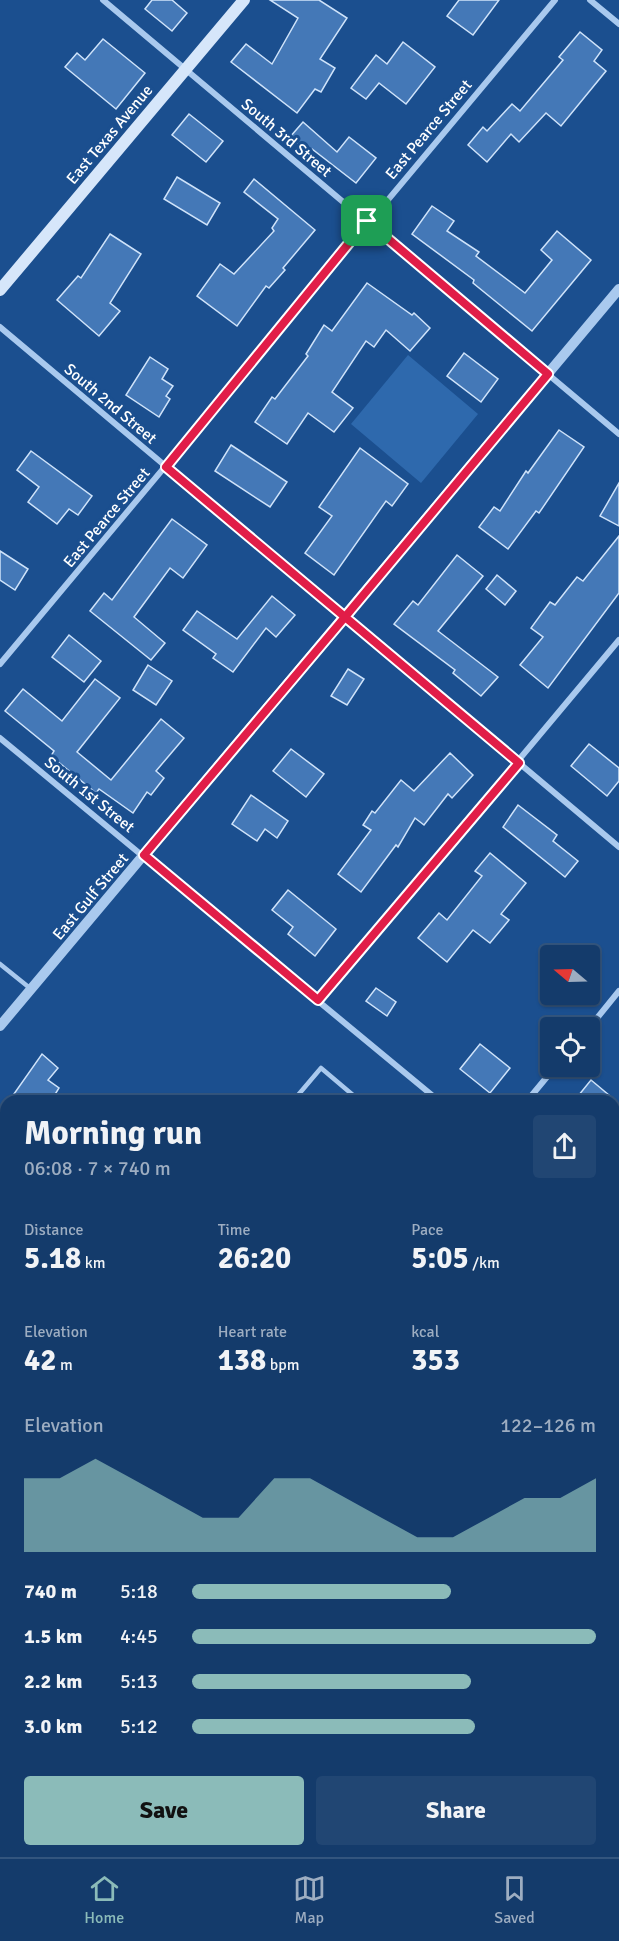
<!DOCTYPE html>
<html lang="en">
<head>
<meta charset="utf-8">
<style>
  body { margin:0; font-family:Signika,sans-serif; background:#214673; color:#f1f3f6; height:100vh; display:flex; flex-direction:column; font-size:22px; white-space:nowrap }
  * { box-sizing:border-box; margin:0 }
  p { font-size:20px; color:#9dadc1 }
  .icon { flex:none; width:33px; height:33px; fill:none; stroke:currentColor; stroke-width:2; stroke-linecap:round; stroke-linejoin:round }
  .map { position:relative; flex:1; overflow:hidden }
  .side { position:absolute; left:0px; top:1095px; width:620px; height:762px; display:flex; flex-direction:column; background:#143b6b; border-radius:18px 18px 0 0; box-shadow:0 2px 4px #0004,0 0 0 2px #33557e }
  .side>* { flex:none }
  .needle { width:39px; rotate:289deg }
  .buttons { position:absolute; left:540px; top:945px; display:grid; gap:12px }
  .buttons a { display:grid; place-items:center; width:60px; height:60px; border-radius:6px; background:#143b6b; box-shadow:0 2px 4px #0004,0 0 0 2px #33557e; font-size:30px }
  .pin { position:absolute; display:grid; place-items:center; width:51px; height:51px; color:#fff; margin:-26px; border-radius:12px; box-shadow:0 3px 9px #0006 }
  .round { display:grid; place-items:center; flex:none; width:63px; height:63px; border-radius:6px; background:#214673 }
  .summary { display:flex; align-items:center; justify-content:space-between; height:102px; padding:0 24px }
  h1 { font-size:33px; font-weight:700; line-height:45px }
  .figures { display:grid; grid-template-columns:repeat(3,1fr); gap:9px; height:102px; padding:6px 24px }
  .figures div { display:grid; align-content:center }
  .figures b { font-size:30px; font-weight:700 }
  .figures small { font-size:16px; font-weight:400 }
  .figures p { font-size:16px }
  .chart { height:168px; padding:12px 24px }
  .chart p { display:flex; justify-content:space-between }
  .chart svg { width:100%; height:108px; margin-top:6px; fill:#8bbbb9; opacity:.7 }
  .cta { display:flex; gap:12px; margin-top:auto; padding:12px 24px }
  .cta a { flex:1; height:69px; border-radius:6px; background:#8bbbb9; color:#111; font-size:24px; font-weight:700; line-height:69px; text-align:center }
  .cta a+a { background:#214673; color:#f1f3f6 }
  ul { padding:0 24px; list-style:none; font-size:20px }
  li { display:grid; grid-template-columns:96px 72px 1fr; align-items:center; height:45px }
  li i { height:15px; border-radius:8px; background:#8bbbb9 }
  .menu { display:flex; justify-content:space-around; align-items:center; height:84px; border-top:2px solid #33557e; background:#143b6b; font-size:16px; color:#9dadc1 }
  .menu a { display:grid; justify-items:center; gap:3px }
  .menu .current { color:#8bbbb9 }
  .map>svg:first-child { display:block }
  .green { fill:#2e69ad }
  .building { fill:#4478b7; stroke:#cfe3fa; stroke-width:1.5 }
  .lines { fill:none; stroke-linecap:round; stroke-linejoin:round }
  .service { stroke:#a9c9ee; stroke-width:4.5 }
  .minor { stroke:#a9c9ee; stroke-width:6 }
  .tertiary { stroke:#a9c9ee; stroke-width:10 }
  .secondary { stroke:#d6e6fa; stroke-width:12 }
  .rail-casing { stroke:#fff; stroke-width:7 }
  .rail { stroke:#1b4f8f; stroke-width:4.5; stroke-dasharray:14; stroke-linecap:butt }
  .route-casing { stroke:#fff; stroke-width:12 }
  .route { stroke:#e11d48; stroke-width:8 }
  .labels { text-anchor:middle; stroke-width:6; stroke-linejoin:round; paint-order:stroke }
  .street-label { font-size:16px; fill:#fff; stroke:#1b4f8f }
</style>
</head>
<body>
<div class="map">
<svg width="619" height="1857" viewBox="0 0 619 1857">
  <rect width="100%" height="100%" fill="#1b4f8f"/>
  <!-- green -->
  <path class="green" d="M408 355 478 414 421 483 351 424Z"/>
  <!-- building -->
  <g class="building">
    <path d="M152 0H172L187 13 172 31 145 9Z"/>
    <path d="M270 0H319L347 18 320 59 335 68 321 92 315 89 297 113 231 62 246 44 272 64 298 18Z"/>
    <path d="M459 0H499L473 35 447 16Z"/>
    <path d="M580 32 602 50 594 61 606 71 561 126 546 113 519 142 511 134 487 162 468 145 483 127 487 131 512 104 520 111 563 60 559 57Z"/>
    <path d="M103 39 145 73 116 109 65 67 77 53 85 60Z"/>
    <path d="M403 42 435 67 406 104 379 83 366 99 351 88 376 55 387 64Z"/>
    <path d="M189 114 223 141 206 162 172 135Z"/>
    <path d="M303 122 337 152 349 137 376 158 356 183 312 149 308 153 290 137Z"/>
    <path d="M177 177 220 203 207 225 164 199Z"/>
    <path d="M254 179 315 230 283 268 285 270 269 288 266 286 237 326 197 296 220 264 234 274 274 231 272 228 278 219 244 192Z"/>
    <path d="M432 206 454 221 447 231 479 252 476 256 525 293 552 260 541 250 557 231 591 260 532 331 473 283 474 280 412 234Z"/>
    <path d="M110 234 141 254 110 303 120 311 99 336 57 300 78 276 81 278Z"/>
    <path d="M367 283 412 315 414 313 430 328 410 351 386 330 374 347 366 341 332 392 353 408 334 432 308 413 287 444 255 422 272 397 275 399 308 356 306 354 324 325 332 331Z"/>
    <path d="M464 353 498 379 481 402 447 376Z"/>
    <path d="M150 357 168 369 162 379 173 386 166 396 170 399 159 417 126 395Z"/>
    <path d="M559 430 584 447 539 513 536 511 508 549 479 527 494 507 500 511 526 471 528 473Z"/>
    <path d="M231 445 287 482 270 507 215 471Z"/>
    <path d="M360 448 408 484 392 506 386 501 334 575 305 553 332 516 319 507Z"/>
    <path d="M31 451 92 496 78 515 69 509 57 524 28 502 39 487 17 470Z"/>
    <path d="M619 483V526L600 516Z"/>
    <path d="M172 519 207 545 183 578 170 568 134 617 165 643 151 660 90 611 104 593 112 600Z"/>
    <path d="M619 536V593L548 688 520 665 543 637 531 628 550 602 555 605 577 577 583 581Z"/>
    <path d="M0 551 28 569 15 590 0 580Z"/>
    <path d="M457 555 483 576 438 631 498 677 481 696 453 673 455 670 394 624 413 601 418 605Z"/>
    <path d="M497 575 516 591 505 605 486 589Z"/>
    <path d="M272 596 295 615 276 637 266 628 233 672 213 658 216 654 183 630 197 611 237 639Z"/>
    <path d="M69 635 101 661 84 682 52 657Z"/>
    <path d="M148 665 172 681 156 705 133 690Z"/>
    <path d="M348 669 364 679 347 705 331 696Z"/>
    <path d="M95 679 120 698 77 752 111 780 161 719 184 738 156 771 164 778 151 795 147 792 133 813 99 789 96 793 51 756 54 751 5 711 23 689 62 721Z"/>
    <path d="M589 744 619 768V781L607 796 571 766Z"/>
    <path d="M291 749 324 774 306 797 273 771Z"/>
    <path d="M450 753 473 775 452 798 448 794 424 825 415 818 398 847 396 845 361 892 338 874 371 830 363 825 372 811 375 813 401 780 414 791Z"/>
    <path d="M251 795 288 821 277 838 265 829 257 841 232 824Z"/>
    <path d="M518 805 557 835 553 841 578 861 565 877 503 827Z"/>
    <path d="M490 853 526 883 501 914 509 920 490 943 473 930 447 962 418 938 439 913 447 920 482 876 475 871Z"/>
    <path d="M288 890 336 929 315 956 288 934 293 927 272 910Z"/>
    <path d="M376 988 396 1002 387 1016 366 1001Z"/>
    <path d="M480 1044 510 1068 490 1093 460 1069Z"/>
    <path d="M42 1054 58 1068 48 1080 59 1088 51 1101H9Z"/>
    <path d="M591 1080 616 1101H574Z"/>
  </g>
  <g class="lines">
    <!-- service -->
    <g class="service">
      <path d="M0 964 31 989"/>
      <path d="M293 1101 321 1068 360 1101"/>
    </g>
    <!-- minor -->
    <g class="minor">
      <path d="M103 0 619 434"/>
      <path d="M590 0 619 24"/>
      <path d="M0 327 619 847"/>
      <path d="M0 664 555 0"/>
      <path d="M0 738 439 1101"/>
      <path d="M318 1000 619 640"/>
      <path d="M589 1028 619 991"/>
      <path d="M527 1101 556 1066"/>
      <path d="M614 1254 619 1258"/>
      <path d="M614 1842 619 1824"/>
      <path d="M609 1857 611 1851"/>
    </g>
    <!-- tertiary -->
    <path class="tertiary" d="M0 1026 619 289"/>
    <!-- secondary -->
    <g class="secondary">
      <path d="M0 290 244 0"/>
      <path d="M0 1153 6 1158"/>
      <path d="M614 1718 619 1722"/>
    </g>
    <defs>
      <path id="rail" d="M0 1605V1638"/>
    </defs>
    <!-- rail casing -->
    <use href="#rail" class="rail-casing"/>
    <!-- rail -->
    <use href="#rail" class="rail"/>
  </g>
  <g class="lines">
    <defs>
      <path id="route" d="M367 221 166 467 345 617 144 855 318 1000 519 763 345 617 548 374 367 221"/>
    </defs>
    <!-- route casing -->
    <use href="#route" class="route-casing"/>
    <!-- route -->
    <use href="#route" class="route"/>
  </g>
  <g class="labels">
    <!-- street labels -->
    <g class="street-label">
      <text transform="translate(428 129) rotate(-50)" y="6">East Pearce Street</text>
      <text transform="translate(109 134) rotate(-50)" y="6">East Texas Avenue</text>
      <text transform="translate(287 137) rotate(40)" y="6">South 3rd Street</text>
      <text transform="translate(111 403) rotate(40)" y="6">South 2nd Street</text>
      <text transform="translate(106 517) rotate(-50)" y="6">East Pearce Street</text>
      <text transform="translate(90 794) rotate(39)" y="6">South 1st Street</text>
      <text transform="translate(90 896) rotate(-50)" y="6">East Gulf Street</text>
    </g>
  </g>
</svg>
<div class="buttons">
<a><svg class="needle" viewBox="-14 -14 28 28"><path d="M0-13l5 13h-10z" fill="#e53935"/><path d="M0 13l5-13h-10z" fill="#9dadc1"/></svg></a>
<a><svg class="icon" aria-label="locate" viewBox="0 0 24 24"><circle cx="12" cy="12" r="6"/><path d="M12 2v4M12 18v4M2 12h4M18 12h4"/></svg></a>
</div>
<div class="pin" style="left:367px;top:221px;background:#1e9e55"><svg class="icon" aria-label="arrive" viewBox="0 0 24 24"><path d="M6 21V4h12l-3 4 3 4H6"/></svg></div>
<section class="side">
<div class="summary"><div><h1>Morning run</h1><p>06:08 · 7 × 740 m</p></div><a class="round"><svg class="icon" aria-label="share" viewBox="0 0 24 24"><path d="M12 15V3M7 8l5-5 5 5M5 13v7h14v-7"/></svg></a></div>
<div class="figures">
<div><p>Distance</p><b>5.18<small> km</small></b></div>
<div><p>Time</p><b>26:20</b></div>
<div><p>Pace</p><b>5:05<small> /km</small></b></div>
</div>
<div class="figures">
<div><p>Elevation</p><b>42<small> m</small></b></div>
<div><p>Heart rate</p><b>138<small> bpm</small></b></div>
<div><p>kcal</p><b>353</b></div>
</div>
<div class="chart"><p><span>Elevation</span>122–126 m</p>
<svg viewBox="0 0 160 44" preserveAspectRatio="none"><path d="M0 44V14L10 14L20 6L30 14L40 22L50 30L60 30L70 14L80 14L90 22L100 30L110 38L120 38L130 30L140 22L150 22L160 14V44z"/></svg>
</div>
<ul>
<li><b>740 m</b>5:18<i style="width:64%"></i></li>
<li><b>1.5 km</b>4:45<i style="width:100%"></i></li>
<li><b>2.2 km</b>5:13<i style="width:69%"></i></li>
<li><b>3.0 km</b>5:12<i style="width:70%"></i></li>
</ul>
<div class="cta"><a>Save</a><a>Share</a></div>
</section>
</div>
<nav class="menu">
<a class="current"><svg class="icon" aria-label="home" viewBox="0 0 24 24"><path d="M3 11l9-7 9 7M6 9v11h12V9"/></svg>Home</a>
<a><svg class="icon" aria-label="map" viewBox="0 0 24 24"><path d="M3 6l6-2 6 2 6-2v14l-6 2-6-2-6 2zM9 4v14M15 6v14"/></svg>Map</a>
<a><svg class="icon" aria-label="saved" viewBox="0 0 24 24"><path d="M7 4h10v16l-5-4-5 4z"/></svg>Saved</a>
</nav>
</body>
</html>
